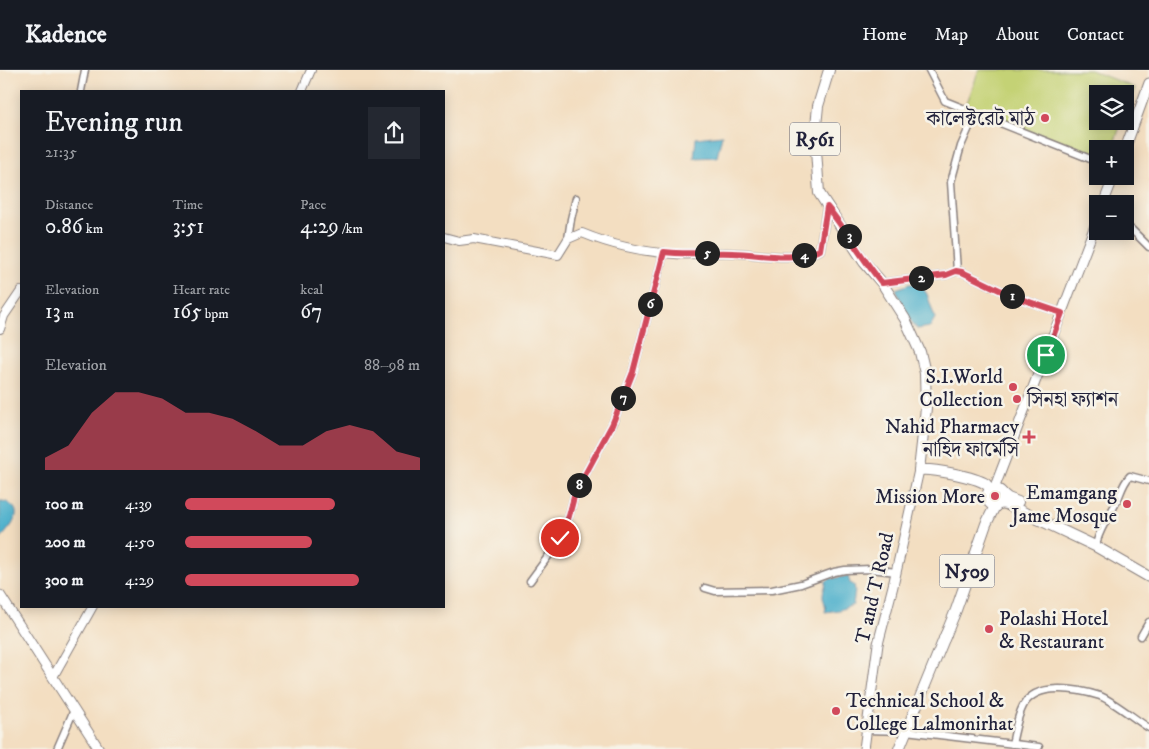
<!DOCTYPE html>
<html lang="en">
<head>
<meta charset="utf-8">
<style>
  body { margin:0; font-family:"IM FELL DW Pica","Noto Serif Bengali",serif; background:#242831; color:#f1f3f6; height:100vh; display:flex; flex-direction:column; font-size:19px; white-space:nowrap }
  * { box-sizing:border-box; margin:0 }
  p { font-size:16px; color:#9ea1a6 }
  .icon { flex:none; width:28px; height:28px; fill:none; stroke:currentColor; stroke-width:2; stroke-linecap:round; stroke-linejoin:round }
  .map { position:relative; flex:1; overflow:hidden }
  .drawer { position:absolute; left:20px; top:20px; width:425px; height:518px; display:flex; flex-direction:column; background:#171b24; border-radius:0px; box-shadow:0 2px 12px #0003 }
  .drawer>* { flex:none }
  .buttons { position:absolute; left:1089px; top:15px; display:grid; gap:10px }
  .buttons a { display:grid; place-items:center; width:45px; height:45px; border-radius:0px; background:#171b24; box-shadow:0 2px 12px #0003; font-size:25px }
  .pin { position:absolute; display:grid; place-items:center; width:42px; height:42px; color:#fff; margin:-21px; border:2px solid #fff; border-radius:50%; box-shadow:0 1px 5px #0007 }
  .km { position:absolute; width:25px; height:25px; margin:-12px; border-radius:50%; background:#222; color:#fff; font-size:14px; line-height:25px; text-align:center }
  .round { display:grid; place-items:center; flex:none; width:52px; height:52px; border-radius:0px; background:#242831 }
  .head { display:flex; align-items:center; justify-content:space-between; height:85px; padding:0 25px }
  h1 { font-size:28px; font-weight:600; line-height:38px }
  .figures { display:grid; grid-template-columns:repeat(3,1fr); gap:8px; height:85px; padding:5px 25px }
  .figures div { display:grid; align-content:center }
  .figures b { font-size:21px; font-weight:600 }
  .figures small { font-size:14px; font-weight:400 }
  .figures p { font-size:14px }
  .chart { height:140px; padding:10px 25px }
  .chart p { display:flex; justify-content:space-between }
  .chart svg { width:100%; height:90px; margin-top:5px; fill:#d1495b; opacity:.7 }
  ul { padding:0 25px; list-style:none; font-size:16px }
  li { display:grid; grid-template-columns:80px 60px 1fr; align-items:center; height:38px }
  li i { height:12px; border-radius:6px; background:#d1495b }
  header { display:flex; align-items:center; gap:30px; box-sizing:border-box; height:70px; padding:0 25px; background:#171b24; border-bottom:1px solid #363941 }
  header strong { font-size:24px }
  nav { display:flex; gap:28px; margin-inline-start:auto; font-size:18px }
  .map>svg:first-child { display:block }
  .green { fill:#c4d274; stroke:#737a58 }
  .water { fill:#4db0cc; stroke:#386984 }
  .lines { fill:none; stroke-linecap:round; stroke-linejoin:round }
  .minor-casing { stroke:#8a807e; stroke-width:9 }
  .tertiary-casing { stroke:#8a807e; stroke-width:10 }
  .secondary-casing { stroke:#8a807e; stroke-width:11 }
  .primary-casing { stroke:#8a807e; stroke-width:12 }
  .trunk-casing { stroke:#8a807e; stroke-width:12 }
  .minor { stroke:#fff; stroke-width:6 }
  .tertiary { stroke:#fff; stroke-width:8 }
  .secondary { stroke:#fff; stroke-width:9 }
  .primary { stroke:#fff; stroke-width:10 }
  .trunk { stroke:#fff; stroke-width:10 }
  .route-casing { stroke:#fff; stroke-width:10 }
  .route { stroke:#d1495b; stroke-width:6 }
  .poi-dot { fill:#d1495b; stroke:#f7f3e8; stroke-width:2 }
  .labels { text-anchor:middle; stroke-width:5; stroke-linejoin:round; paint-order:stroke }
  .shield { fill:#f7f3e8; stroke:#62616f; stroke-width:1 }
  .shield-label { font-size:19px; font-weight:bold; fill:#22223b }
  .poi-label { font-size:20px; fill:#22223b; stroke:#f7f3e8; text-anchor:end }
  .street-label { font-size:20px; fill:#22223b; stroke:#f7f3e8 }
</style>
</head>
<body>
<header>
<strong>Kadence</strong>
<nav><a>Home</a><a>Map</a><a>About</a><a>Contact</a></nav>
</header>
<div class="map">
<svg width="1149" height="679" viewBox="0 0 1149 679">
  <rect width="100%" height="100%" fill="#f7f3e8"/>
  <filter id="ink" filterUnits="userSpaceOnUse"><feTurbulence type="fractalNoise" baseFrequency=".02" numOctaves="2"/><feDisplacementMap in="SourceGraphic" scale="10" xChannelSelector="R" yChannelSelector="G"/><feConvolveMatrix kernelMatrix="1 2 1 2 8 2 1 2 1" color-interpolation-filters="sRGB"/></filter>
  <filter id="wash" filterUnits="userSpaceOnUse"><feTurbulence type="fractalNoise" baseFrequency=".0096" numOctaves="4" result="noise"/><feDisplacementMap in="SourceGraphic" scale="20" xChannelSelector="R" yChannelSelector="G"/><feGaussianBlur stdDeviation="1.12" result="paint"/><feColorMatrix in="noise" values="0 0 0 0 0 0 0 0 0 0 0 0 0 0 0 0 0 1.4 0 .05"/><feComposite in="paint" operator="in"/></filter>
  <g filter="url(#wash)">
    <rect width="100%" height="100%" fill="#f3dec1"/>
    <!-- green -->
    <path class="green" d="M979 0H1090L1135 18 1125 44V24H1098V51H1122L1112 79H1098L1097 89 965 38Z"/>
    <!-- water -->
    <g class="water">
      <path d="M722 65 717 87 694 88 696 68Z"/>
      <path d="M909 214H920L927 224 935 248 930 257 917 259 908 247 896 219Z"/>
      <path d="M0 431C5 431 8 432 11 435 25 444 7 461 0 469Z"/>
      <path d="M848 506 850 513 854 515 855 520 853 535 839 540 825 542C827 535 823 531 823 525 823 520 826 517 826 511L829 509Z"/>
    </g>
  </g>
  <g filter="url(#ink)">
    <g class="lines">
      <defs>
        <g id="minor">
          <path d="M929 0 945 31 1098 92"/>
          <path d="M81 21 85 0"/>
          <path d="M1125 156 1132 160 1149 177"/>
          <path d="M568 169 571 149 576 128"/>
          <path d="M957 201 951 112 961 76 975 44"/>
          <path d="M882 213 946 205 957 201 962 202 1012 226 1062 243"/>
          <path d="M1097 471C1101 456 1110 445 1117 431 1121 422 1123 413 1130 406L1149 411"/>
          <path d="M530 511 561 469 569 446 575 423 612 355 633 302 664 182"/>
          <path d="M705 518 715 521 772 520 801 514 834 502 845 500 871 499 896 502"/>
          <path d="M1141 566 1149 552"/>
          <path d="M865 660 906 661 1039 677"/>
          <path d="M1012 674C1015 662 1017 647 1023 636 1036 611 1078 619 1100 626 1113 631 1136 650 1149 658"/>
          <path d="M57 679 74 640"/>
        </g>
        <g id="tertiary">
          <path d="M302 21 311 0"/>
          <path d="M444 167 459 171 474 169 558 185 568 169 582 163C611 175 643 182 675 184 694 185 714 182 733 183 763 184 792 192 820 180L827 137"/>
          <path d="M0 259 4 246 21 221"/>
          <path d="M53 607 93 536"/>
        </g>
        <g id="secondary">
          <path d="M1125 79 1149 13"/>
          <path d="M1103 134 1114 106"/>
          <path d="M994 419 1098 148"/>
          <path d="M0 525 99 679"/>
          <path d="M864 679 878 574 893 516 919 400"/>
        </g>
        <path id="primary" d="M829 0 818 36 815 66 819 123 864 192 882 213 905 249 920 282 925 303 926 338 919 400C932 398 975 407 986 414 988 416 989 418 991 420"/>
        <g id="trunk">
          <circle cx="995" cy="427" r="8"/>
          <path d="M1002 423 1008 428 1018 432"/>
          <path d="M944 569 956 540 986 454 994 438 999 433 1006 434 1095 476 1149 507"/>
          <path d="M899 679 946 564"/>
        </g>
      </defs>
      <!-- minor casing -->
      <use href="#minor" class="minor-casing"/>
      <!-- tertiary casing -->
      <use href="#tertiary" class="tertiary-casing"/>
      <!-- secondary casing -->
      <use href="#secondary" class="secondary-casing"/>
      <!-- primary casing -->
      <use href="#primary" class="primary-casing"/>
      <!-- trunk casing -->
      <use href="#trunk" class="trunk-casing"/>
      <!-- minor -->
      <use href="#minor" class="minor"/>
      <!-- tertiary -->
      <use href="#tertiary" class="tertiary"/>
      <!-- secondary -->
      <use href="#secondary" class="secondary"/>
      <!-- primary -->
      <use href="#primary" class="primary"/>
      <!-- trunk -->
      <use href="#trunk" class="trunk"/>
    </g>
  </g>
  <g class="lines" filter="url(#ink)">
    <defs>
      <path id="route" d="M560 468 569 446 575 423 612 355 633 302 664 182C687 185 710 182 733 183 763 184 792 192 820 180L827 137C847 161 862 189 882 213L946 205 956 201 962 202 1012 226 1062 243 1046 285"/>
    </defs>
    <!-- route casing -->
    <use href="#route" class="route-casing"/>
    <!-- route -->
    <use href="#route" class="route"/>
  </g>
  <!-- markers -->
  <g class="poi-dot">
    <circle cx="1045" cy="48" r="5"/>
    <circle cx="1013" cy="317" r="5"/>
    <circle cx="1017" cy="329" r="5"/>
    <path d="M1026.5 359.5h5v5h5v5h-5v5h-5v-5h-5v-5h5z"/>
    <circle cx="995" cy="426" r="5"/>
    <circle cx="1127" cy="434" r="5"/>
    <circle cx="989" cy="559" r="5"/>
    <circle cx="836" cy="641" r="5"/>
  </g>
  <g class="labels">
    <!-- shield labels -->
    <g class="shield">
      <rect x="790" y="52.5" width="50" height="33" rx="4"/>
      <rect x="939.5" y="484.5" width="55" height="33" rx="4"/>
    </g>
    <g class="shield-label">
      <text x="815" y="76">R561</text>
      <text x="967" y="508">N509</text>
    </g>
    <!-- poi labels -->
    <g class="poi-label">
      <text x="1035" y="55">কালেক্টরেট মাঠ</text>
      <text x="1003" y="313">S.I.World<tspan x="1003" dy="23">Collection</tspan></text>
      <text x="1027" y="336" text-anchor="start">সিনহা ফ্যাশন</text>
      <text x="1019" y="363">Nahid Pharmacy<tspan x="1019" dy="23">নাহিদ ফার্মেসি</tspan></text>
      <text x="1117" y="429">Emamgang<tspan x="1117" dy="23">Jame Mosque</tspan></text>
      <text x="985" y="433">Mission More</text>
      <text x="999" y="555" text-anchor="start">Polashi Hotel<tspan x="999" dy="23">&amp; Restaurant</tspan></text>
      <text x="846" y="637" text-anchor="start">Technical School &amp;<tspan x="846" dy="23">College Lalmonirhat</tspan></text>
    </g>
    <!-- street labels -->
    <g class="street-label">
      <text transform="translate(874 518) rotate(-77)" y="7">T and T Road</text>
    </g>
  </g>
</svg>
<div class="buttons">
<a><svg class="icon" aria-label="layers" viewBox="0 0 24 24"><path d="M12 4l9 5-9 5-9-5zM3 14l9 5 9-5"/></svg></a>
<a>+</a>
<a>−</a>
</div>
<div class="pin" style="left:1046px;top:285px;background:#1e9e55"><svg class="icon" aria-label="arrive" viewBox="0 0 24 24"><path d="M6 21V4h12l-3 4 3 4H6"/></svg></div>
<div class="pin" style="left:560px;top:468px;background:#d93025"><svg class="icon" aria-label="check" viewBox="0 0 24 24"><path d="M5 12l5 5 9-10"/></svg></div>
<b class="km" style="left:1012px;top:226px">1</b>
<b class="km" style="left:921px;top:208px">2</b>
<b class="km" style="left:849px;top:166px">3</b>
<b class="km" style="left:804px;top:185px">4</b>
<b class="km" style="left:707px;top:183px">5</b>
<b class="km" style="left:650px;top:234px">6</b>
<b class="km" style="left:623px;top:328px">7</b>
<b class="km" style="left:579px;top:415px">8</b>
<section class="drawer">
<div class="head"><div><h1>Evening run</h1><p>21:35</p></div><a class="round"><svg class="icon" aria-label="share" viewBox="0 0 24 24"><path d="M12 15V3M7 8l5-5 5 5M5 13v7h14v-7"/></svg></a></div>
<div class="figures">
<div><p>Distance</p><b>0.86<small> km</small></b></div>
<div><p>Time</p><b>3:51</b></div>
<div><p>Pace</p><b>4:29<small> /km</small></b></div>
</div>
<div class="figures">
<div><p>Elevation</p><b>13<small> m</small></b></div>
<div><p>Heart rate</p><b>165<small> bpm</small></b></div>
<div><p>kcal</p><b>67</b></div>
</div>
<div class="chart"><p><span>Elevation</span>88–98 m</p>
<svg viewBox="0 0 160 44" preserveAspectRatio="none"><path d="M0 44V38L10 32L20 16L30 6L40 6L50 9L60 16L70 16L80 19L90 25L100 32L110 32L120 25L130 22L140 25L150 35L160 38V44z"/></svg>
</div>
<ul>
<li><b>100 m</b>4:39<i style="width:64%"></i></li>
<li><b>200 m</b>4:50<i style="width:54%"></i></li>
<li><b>300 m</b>4:29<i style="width:74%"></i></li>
</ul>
</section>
</div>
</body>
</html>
